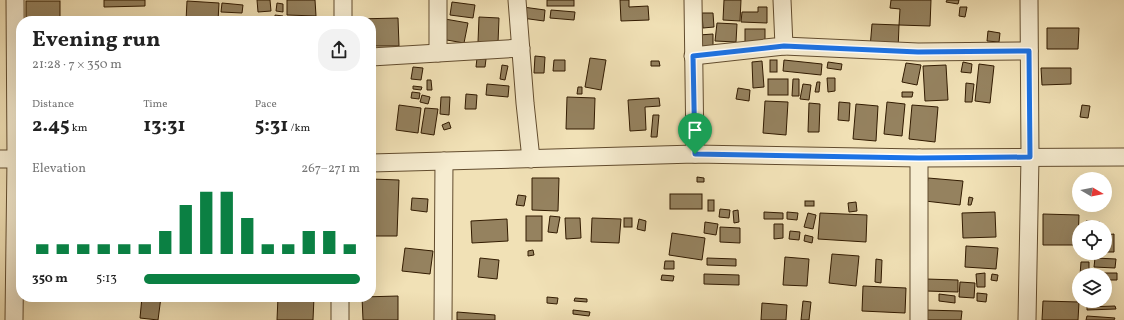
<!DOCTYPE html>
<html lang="en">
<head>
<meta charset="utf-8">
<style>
  body { margin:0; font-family:Vollkorn,serif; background:#f2f2f2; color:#222; height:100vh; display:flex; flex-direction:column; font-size:15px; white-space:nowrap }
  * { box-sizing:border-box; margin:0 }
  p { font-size:13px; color:#767676 }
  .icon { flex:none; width:22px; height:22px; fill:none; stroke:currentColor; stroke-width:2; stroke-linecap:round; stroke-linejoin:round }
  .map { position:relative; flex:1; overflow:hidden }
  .side { position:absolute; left:16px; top:16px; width:360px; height:286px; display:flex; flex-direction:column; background:#fff; border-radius:16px; box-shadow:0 4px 16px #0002 }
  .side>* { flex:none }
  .needle { width:26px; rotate:100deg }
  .buttons { position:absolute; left:1072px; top:172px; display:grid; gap:8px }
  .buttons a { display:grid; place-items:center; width:40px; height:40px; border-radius:50%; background:#fff; box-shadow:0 4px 16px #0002; font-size:20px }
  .pin { position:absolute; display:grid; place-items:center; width:34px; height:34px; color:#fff; margin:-41px -17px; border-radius:50% 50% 50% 0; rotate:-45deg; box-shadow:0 0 4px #0007 }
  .pin .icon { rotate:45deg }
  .round { display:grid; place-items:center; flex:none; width:42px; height:42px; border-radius:16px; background:#f2f2f2 }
  .overview { display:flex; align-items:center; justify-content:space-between; height:68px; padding:0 16px }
  h1 { font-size:22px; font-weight:700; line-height:30px }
  .stats { display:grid; grid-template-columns:repeat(3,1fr); gap:6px; height:68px; padding:4px 16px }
  .stats div { display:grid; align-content:center }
  .stats b { font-size:20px; font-weight:700 }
  .stats small { font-size:11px; font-weight:400 }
  .stats p { font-size:11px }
  .chart { height:112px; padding:8px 16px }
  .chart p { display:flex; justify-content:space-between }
  .chart svg { width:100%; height:72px; margin-top:4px; stroke:#0b8043; stroke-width:6 }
  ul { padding:0 16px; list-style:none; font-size:13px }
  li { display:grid; grid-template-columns:64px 48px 1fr; align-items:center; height:30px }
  li i { height:10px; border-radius:5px; background:#0b8043 }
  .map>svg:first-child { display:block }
  .building { fill:#95825f; stroke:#321b01 }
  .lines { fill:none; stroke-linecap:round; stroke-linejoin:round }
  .street-casing { stroke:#624c2e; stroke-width:19 }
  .street { stroke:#f6ecd0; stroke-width:17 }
  .route-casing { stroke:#fff; stroke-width:8 }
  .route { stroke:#1a73e8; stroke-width:5 }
</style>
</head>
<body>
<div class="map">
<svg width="1124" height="320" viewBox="0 0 1124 320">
  <rect width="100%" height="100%" fill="#f1e1b6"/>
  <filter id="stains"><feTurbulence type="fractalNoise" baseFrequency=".005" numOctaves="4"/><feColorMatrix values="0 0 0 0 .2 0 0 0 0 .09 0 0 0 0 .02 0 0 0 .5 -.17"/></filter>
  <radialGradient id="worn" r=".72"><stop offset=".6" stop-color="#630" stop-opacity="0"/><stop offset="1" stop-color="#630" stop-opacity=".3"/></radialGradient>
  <!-- building -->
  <g class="building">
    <path d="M104 0H145V6L104 7Z"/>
    <path d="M257 0H270L271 11 258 12Z"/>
    <path d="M287 0H315L316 16 287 15Z"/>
    <rect x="547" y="0" width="27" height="6"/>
    <path d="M620 0H629V7L648 6 649 20 621 21Z"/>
    <path d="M724 0H741L740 21 723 20Z"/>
    <path d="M891 0H931L930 26 899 25 900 9 890 8Z"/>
    <path d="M947 0H959L958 4 946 2Z"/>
    <rect x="26" y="1" width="34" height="20"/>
    <path d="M187 1 219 3 218 21H186Z"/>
    <path d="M452 2 475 5 473 18 450 15Z"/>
    <path d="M222 3 243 5 242 13 221 12Z"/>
    <path d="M277 3 283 4V12L276 11Z"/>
    <path d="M523 7 545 10 544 21 522 18Z"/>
    <path d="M758 7H767V23L741 22 742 12H758Z"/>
    <path d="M960 7H967L965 17 959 16Z"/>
    <path d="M551 10 575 12 574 20 550 18Z"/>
    <path d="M702 13H713L714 27 703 28Z"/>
    <path d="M275 15 283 16 282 21H275Z"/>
    <path d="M261 17H270L269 21H260Z"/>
    <path d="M479 17 499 18 498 43 478 42Z"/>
    <path d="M225 18 242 21H225Z"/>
    <path d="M398 18 399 46H371V21H357V19Z"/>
    <path d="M445 19 468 23 464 43 441 39Z"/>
    <path d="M717 23 737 24 736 42 715 41Z"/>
    <path d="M872 24 899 25 898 50 870 48Z"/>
    <path d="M1047 28H1079L1078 49H1047Z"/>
    <rect x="745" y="29" width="20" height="14"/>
    <path d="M988 31 1000 33 999 42 987 41Z"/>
    <path d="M713 34V48H700L699 35Z"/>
    <path d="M535 56 545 57 544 73H534Z"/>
    <path d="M477 58 486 59 485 67H476Z"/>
    <path d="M590 58 606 60 601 90 585 87Z"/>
    <path d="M554 60H565V71H553Z"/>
    <rect x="770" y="60" width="7" height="12"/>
    <path d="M784 60 822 64 821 75 783 71Z"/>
    <path d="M651 61H659L660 66H651Z"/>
    <path d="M762 61 764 87 753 88 752 62Z"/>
    <path d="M828 62 842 64 841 70 827 68Z"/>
    <path d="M963 62 972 64 971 73 961 72Z"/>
    <path d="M906 63 921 65 917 85 902 82Z"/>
    <path d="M979 64 994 66 990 103 975 101Z"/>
    <path d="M502 65 508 66 505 80 500 79Z"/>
    <path d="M946 65 948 100 925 101 923 66Z"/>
    <path d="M413 67 423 68 421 80 411 79Z"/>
    <path d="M1041 68H1071V84L1042 85Z"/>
    <path d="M827 78H835V91L828 92Z"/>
    <rect x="768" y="79" width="20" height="16"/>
    <path d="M793 79H799V96H792Z"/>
    <path d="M427 80H431L432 90H427Z"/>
    <path d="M817 82H820L819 92H815Z"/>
    <path d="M966 83 974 84 972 102H965Z"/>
    <path d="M487 84 509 86 508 97 486 95Z"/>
    <path d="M803 84 811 85 809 100 800 99Z"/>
    <path d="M413 86 422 87 421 90 413 89Z"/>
    <path d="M578 87H582V94H577Z"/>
    <path d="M738 88 750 90 749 101 736 99Z"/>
    <path d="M412 92 420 93 419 99 411 98Z"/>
    <path d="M902 92H913L912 97H902Z"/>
    <path d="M466 94 477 95 476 109H465Z"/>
    <path d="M422 95 430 97 428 104 420 102Z"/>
    <path d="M441 97H450L449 115 440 114Z"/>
    <path d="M567 97 595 98 594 129H566Z"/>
    <path d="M659 98 660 106 645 107 646 130 630 131 628 100Z"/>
    <path d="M765 101 788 102 786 135 763 133Z"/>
    <path d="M839 102 850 103 849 121 838 120Z"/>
    <path d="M887 102 905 104 902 136 884 134Z"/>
    <path d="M809 103 820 104 819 132H808Z"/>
    <path d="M856 104 878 106 876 141 853 139Z"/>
    <path d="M399 105 421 108 418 133 396 130Z"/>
    <path d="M912 105 938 107 935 142 909 139Z"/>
    <path d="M1082 105 1090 106 1088 118 1080 117Z"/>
    <path d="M425 108 438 109 434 135 421 133Z"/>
    <path d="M653 115H659L657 137H651Z"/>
    <path d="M449 122 451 128 444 130 442 125Z"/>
    <path d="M697 177 704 178V182H697Z"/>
    <path d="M532 178H559L558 211 532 210Z"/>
    <path d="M928 178 963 181 960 205 925 201Z"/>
    <path d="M371 179 399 180 397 236H371Z"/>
    <rect x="670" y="194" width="32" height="15"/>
    <path d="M518 195 526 196 524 206 516 205Z"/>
    <path d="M969 197 973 198 971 205H968Z"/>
    <path d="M412 198 428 199 427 212 411 210Z"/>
    <rect x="708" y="200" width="6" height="11"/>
    <rect x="805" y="201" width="9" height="5"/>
    <path d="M856 202 857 211 849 212 848 203Z"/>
    <path d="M720 209 730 210 729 218 719 217Z"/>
    <path d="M738 210 739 222 734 223 733 211Z"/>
    <path d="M764 212 783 213V219H764Z"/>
    <path d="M787 212 798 213 797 220 787 219Z"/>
    <path d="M995 212 996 237 963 238 962 213Z"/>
    <path d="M808 213 816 215 813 229 804 227Z"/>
    <path d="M820 213 867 215 866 242 818 239Z"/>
    <path d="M1043 214 1079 215 1078 245H1043Z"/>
    <rect x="526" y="216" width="16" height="25"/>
    <path d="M550 216 560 217 557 233 548 232Z"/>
    <path d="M565 218H580L581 238 566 239Z"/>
    <path d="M592 218 621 219 619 243 591 242Z"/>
    <rect x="624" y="218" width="8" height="9"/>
    <path d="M507 219 508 241 472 243 471 221Z"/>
    <path d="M639 219 646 221 645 231 637 229Z"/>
    <path d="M1086 221 1100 222V226L1086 225Z"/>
    <path d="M705 222 718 224 716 235 704 233Z"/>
    <path d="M774 224H783V238L774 239Z"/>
    <path d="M720 227 740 228V243L720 242Z"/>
    <path d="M790 231 800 232 799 240 789 239Z"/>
    <path d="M672 233 705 238 702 260 669 255Z"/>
    <path d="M1114 234V252H1105V235Z"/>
    <path d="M805 235 813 237 812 243 804 241Z"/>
    <path d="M966 246 998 248 996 269 965 267Z"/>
    <path d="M405 248 433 251 430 274 402 271Z"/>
    <path d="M533 250 534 255 528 256V251Z"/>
    <path d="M832 254 859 256 856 286 829 283Z"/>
    <path d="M785 257 809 259 807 286 783 285Z"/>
    <path d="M480 258 499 260 497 279 478 277Z"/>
    <path d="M707 258 736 259V266L707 265Z"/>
    <path d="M1095 258 1116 259 1115 268 1094 267Z"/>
    <path d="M876 259 882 260 881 283 875 282Z"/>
    <path d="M665 261H674V269H664Z"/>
    <path d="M1081 262H1089V275H1080Z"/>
    <path d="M985 273V287H977L976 274Z"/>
    <path d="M1094 273H1117V280H1105V275H1094Z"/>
    <path d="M704 274 739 275V285L704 284Z"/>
    <path d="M992 274 998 275 997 281 991 280Z"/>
    <path d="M662 275 674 276 673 281 661 280Z"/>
    <path d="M926 279 958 280V292L926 291Z"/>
    <path d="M960 282 975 283 974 298 959 297Z"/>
    <path d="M863 286 906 288 905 313 862 311Z"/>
    <path d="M977 293 987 294 986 302 977 301Z"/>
    <path d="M939 294 955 296V303L939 301Z"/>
    <path d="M398 296V320H363L362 297Z"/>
    <path d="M142 297H161L158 320 140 318Z"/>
    <path d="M278 297H314L313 320H277Z"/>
    <path d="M547 297 558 298 557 304 547 303Z"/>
    <path d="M575 298 587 299V302L574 301Z"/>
    <path d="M803 301 811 302 809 320H801Z"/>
    <path d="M1043 301 1079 302 1078 320H1042Z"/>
    <path d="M762 303 787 305 786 320H761Z"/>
    <path d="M1115 306 1116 309 1087 310V307Z"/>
    <path d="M573 310 590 312 589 316 573 314Z"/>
    <path d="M924 310 962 311 961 320H924Z"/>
    <path d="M457 312 495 315V320H457Z"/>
    <path d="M1087 316 1115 318 1114 320H1086Z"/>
  </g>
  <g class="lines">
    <defs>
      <g id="street">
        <path d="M438 0V53"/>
        <path d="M517 0 525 103 531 159"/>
        <path d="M693 0 695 154"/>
        <path d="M343 21V0"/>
        <path d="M784 46 918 52 1029 51"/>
        <path d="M693 56 784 46 782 0"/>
        <path d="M371 57 521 48"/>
        <path d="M0 159H21"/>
        <path d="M371 163 695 154 919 158 1124 157"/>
        <path d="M14 320 16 159 15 0"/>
        <path d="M340 320V297"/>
        <path d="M443 320 444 161"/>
        <path d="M919 320V158"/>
        <path d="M1027 320 1030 157 1029 0"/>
      </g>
    </defs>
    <!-- street casing -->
    <use href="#street" class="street-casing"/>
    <!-- street -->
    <use href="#street" class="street"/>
  </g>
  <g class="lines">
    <defs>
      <path id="route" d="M784 46 918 52 1029 51 1030 157 919 158 695 154 693 56Z"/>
    </defs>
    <!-- route casing -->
    <use href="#route" class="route-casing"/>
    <!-- route -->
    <use href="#route" class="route"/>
  </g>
  <rect width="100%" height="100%" filter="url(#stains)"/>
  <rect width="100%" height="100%" fill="url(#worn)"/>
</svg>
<div class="buttons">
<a><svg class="needle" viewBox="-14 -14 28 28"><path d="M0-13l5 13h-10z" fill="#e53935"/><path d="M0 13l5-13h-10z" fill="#767676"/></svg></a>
<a><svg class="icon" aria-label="locate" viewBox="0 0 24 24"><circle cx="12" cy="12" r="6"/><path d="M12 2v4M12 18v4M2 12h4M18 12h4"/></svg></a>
<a><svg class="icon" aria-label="layers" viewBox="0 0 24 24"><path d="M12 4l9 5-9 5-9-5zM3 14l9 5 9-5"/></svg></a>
</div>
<div class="pin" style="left:695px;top:154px;background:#1e9e55"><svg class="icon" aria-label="arrive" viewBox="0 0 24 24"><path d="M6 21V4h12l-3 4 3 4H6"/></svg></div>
<section class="side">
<div class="overview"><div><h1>Evening run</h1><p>21:28 · 7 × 350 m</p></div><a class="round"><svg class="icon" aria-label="share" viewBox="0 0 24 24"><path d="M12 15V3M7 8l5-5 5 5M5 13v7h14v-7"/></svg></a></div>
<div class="stats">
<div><p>Distance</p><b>2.45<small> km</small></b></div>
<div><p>Time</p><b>13:31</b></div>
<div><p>Pace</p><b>5:31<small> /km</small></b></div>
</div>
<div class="chart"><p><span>Elevation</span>267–271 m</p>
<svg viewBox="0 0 160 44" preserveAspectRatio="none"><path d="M5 44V38M15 44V38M25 44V38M35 44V38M45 44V38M55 44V38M65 44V30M75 44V14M85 44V6M95 44V6M105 44V22M115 44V38M125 44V38M135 44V30M145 44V30M155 44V38"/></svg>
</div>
<ul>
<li><b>350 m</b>5:13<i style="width:100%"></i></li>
</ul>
</section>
</div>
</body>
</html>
